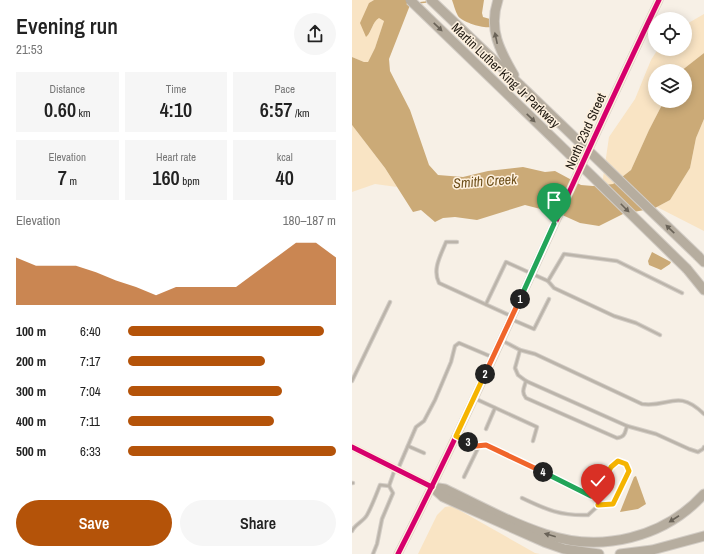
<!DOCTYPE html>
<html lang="en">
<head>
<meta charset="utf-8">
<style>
  body { margin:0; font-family:"Archivo Narrow",sans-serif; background:#f6f6f6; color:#222; height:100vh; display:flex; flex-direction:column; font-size:15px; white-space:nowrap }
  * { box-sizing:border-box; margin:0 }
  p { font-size:13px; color:#767676 }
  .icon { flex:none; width:22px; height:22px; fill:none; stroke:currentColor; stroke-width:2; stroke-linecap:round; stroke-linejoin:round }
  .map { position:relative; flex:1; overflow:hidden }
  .details { display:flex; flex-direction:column; background:#fff; width:352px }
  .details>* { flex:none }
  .controls { position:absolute; left:296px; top:12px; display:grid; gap:8px }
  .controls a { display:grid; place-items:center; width:44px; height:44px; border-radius:50%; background:#fff; box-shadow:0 2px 10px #0003; font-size:20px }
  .pin { position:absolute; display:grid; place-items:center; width:34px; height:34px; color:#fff; margin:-41px -17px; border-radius:50% 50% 50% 0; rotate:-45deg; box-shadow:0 0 4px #0007 }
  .pin .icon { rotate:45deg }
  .km { position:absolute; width:20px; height:20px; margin:-10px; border-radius:50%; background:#222; color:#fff; font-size:11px; line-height:20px; text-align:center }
  .round { display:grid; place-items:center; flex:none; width:42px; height:42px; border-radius:21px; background:#f6f6f6 }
  .summary { display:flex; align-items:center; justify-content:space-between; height:68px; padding:0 16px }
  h1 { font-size:22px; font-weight:600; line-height:30px }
  .figures { display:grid; grid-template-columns:repeat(3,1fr); gap:6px; height:68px; padding:4px 16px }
  .figures div { display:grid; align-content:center; border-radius:0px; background:#f6f6f6; text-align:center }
  .figures b { font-size:20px; font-weight:600 }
  .figures small { font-size:11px; font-weight:400 }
  .figures p { font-size:11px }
  .chart { height:112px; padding:8px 16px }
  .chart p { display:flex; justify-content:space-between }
  .chart svg { width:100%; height:72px; margin-top:4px; fill:#b45309; opacity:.7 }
  .cta { display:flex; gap:8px; margin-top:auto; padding:8px 16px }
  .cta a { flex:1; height:46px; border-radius:24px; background:#b45309; color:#fff; font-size:16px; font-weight:600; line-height:46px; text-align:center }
  .cta a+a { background:#f6f6f6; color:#222 }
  ul { padding:0 16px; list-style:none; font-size:13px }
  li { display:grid; grid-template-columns:64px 48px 1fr; align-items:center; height:30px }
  li i { height:10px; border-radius:5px; background:#b45309 }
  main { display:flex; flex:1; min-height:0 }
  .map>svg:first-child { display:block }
  .green { fill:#f9e4c4 }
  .water { fill:#cbaa77 }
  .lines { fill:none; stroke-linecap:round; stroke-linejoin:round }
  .stream { stroke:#cbaa77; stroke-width:1.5 }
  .service-casing { stroke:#d3cdc6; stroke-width:4.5 }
  .tertiary-casing { stroke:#d3cdc6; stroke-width:8 }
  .secondary-casing { stroke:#d3cdc6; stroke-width:9 }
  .motorway-casing { stroke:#d3cdc6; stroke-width:11 }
  .service { stroke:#bbb4aa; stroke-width:2.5 }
  .tertiary { stroke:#bbb4aa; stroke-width:6 }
  .secondary { stroke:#bbb2a6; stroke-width:7 }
  .motorway { stroke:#b6ad9f; stroke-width:9 }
  .motorway-bridge-casing { stroke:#d3cdc6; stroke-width:11; stroke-linecap:butt }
  .motorway-bridge { stroke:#b6ad9f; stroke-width:9 }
  .cycleway-casing { stroke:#fef1df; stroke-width:8 }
  .cycleway { stroke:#d6006c; stroke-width:5 }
  .oneway { fill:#6a6358 }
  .split-1-casing { stroke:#fff; stroke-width:8 }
  .split-2-casing { stroke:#fff; stroke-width:8 }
  .split-3-casing { stroke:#fff; stroke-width:8 }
  .split-4-casing { stroke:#fff; stroke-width:8 }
  .split-5-casing { stroke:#fff; stroke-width:8 }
  .split-6-casing { stroke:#fff; stroke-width:8 }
  .split-1 { stroke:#22a559; stroke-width:5 }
  .split-2 { stroke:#f0652b; stroke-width:5 }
  .split-3 { stroke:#f5b400; stroke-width:5 }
  .split-4 { stroke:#f0652b; stroke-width:5 }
  .split-5 { stroke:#22a559; stroke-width:5 }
  .split-6 { stroke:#f5b400; stroke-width:5 }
  .labels { text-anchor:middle; stroke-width:3; stroke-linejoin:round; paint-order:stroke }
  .street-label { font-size:13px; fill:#1f1911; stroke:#fef1df }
  .water-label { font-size:14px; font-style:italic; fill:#6e4f1a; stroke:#fef1df }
</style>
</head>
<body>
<main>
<section class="details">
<div class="summary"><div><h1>Evening run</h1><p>21:53</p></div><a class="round"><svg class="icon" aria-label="share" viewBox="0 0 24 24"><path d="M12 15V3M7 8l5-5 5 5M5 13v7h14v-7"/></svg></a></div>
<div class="figures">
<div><p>Distance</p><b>0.60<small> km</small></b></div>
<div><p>Time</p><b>4:10</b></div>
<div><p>Pace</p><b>6:57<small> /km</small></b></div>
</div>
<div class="figures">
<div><p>Elevation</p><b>7<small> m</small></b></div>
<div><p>Heart rate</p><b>160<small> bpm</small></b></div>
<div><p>kcal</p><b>40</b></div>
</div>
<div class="chart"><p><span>Elevation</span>180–187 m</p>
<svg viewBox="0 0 160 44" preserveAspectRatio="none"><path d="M0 44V15L10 20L20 20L30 20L40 24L50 29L60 33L70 38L80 33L90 33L100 33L110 33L120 24L130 15L140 6L150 6L160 15V44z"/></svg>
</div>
<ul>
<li><b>100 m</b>6:40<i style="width:94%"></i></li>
<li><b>200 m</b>7:17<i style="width:66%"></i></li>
<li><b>300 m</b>7:04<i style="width:74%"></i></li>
<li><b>400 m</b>7:11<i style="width:70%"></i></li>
<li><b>500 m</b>6:33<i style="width:100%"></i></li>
</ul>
<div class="cta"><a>Save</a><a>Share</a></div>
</section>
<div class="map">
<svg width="352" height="554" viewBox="0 0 352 554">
  <rect width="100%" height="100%" fill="#f7f0e6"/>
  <!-- green -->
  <g class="green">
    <path d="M0 0H22L17 3V34L24 19 27 17 32 21 23 48 16 62H12L0 57Z"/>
    <path d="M352 14V53L329 71H303V101H312L297 130 279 170 261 184 250 185 257 137 283 99 299 60 306 49H333V25Z"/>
    <path d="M352 119V231L305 207 318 200 338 168 344 138Z"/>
    <path d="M0 125 33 168 45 187 23 184 0 192Z"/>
    <path d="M100 506 183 553 188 554H66L85 515 93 507Z"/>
  </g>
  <!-- water -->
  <g class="water">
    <path d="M22 0H60L37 59 38 71 58 110 77 165 86 175 111 177 136 171 171 167 193 172 203 171 229 185 241 186 261 184 279 170 297 130 312 101H333V71H329L352 53V119L344 138 338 168 318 200 303 208 271 214 247 226 228 223 208 214 173 205 125 220 103 217 91 218 83 222 69 210 61 212 33 168 0 125V57L12 62H16L23 48 32 21 27 18C20 22 20 32 14 37L8 23 17 3Z"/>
    <path d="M100 0H132L130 13 131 17 138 19 139 27C132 29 110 22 106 16 103 11 102 5 100 0Z"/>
    <path d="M300 252 317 261 319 262 318 264 309 270 297 265 296 261Z"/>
    <path d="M284 476 294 504 286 509 268 512 282 477Z"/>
  </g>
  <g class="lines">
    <!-- stream -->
    <path class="stream" d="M66 3 74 2 75 0"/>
    <defs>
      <g id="service">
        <path d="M105 242H94C89 255 80 269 87 283L159 316"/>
        <path d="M196 281 202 288 262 316 284 323 308 335"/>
        <path d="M134 304 154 262 196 281 212 254 265 261 330 293"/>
        <path d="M161 320 182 329 197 299"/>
        <path d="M151 341 168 350 183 354 290 404C317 408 325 388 352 414"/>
        <path d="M168 350 163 368 166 375 174 381 275 426 304 434 337 449 346 452 351 449 352 447"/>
        <path d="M0 381 38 302"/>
        <path d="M174 381C172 388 169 392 174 398L265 438C273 437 273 433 275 426"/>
        <path d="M124 399 185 427 181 441"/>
        <path d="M134 429 143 408"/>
        <path d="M104 436 123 446 134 445 239 496H245L259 467 266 461 274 464 277 471 261 504 247 505 236 515C209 516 195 510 170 498"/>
        <path d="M56 446 72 453"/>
        <path d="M46 469 64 427 72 421 83 400 99 362 103 346 107 343 140 357"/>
        <path d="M112 477 127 446"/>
        <path d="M0 483H1"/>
        <path d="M37 486 43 469"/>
        <path d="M0 531C3 524 11 522 15 515 20 506 24 495 28 485L37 486 41 493 30 519 25 544 21 554"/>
      </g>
      <path id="tertiary" d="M0 447 80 487"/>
      <path id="secondary" d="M46 554C139 372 218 184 307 0"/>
      <g id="motorway">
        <path d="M79 0 168 85"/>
        <path d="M146 0C136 29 148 51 162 75"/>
        <path d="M346 256 352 262"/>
        <path d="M335 269 352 290"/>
        <path d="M80 487 93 489C126 505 159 523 193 534 249 553 312 538 352 494"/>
        <path d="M81 488 91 497 192 542 212 549 247 554"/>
        <path d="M268 554 300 550 352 536"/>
      </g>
    </defs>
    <!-- service casing -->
    <use href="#service" class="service-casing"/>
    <!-- tertiary casing -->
    <use href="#tertiary" class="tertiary-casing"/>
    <!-- secondary casing -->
    <use href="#secondary" class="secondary-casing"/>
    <!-- motorway casing -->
    <use href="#motorway" class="motorway-casing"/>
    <!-- service -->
    <use href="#service" class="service"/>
    <!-- tertiary -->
    <use href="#tertiary" class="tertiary"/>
    <!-- secondary -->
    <use href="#secondary" class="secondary"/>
    <!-- motorway -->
    <use href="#motorway" class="motorway"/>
    <defs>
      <g id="motorway-bridge">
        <path d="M58 0 241 177 335 269"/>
        <path d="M168 85 346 256"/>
      </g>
    </defs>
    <!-- motorway-bridge casing -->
    <use href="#motorway-bridge" class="motorway-bridge-casing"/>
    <!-- motorway-bridge -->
    <use href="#motorway-bridge" class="motorway-bridge"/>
    <defs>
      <g id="cycleway">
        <path d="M0 447 80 487"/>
        <path d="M46 554C139 372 218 184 307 0"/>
      </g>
    </defs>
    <!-- cycleway casing -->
    <use href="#cycleway" class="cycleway-casing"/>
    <!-- cycleway -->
    <use href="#cycleway" class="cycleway"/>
  </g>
  <!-- one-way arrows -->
  <defs><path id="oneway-solid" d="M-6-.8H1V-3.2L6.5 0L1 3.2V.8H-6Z"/></defs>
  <g class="oneway">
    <use href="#oneway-solid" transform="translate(86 27) rotate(44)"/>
    <use href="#oneway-solid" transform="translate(144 38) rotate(-102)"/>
    <use href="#oneway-solid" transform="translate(179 118) rotate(44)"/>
    <use href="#oneway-solid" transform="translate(273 208) rotate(45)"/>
    <use href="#oneway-solid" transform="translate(318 229) rotate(-136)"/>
    <use href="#oneway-solid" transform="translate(322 519) rotate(147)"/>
    <use href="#oneway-solid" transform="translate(198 535) rotate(-164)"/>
  </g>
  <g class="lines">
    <defs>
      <path id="split-1" d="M168 299 202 224"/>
      <path id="split-2" d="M133 374 168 299"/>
      <path id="split-3" d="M116 442 104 436 133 374"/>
      <path id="split-4" d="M116 442 124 446 134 445 191 472"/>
      <path id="split-5" d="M191 472 239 496H245L255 475"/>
      <path id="split-6" d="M246 505 261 504 277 471 274 464 266 461 259 467 255 475"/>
    </defs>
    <!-- split-1 casing -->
    <use href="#split-1" class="split-1-casing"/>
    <!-- split-2 casing -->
    <use href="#split-2" class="split-2-casing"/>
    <!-- split-3 casing -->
    <use href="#split-3" class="split-3-casing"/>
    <!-- split-4 casing -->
    <use href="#split-4" class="split-4-casing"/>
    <!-- split-5 casing -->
    <use href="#split-5" class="split-5-casing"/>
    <!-- split-6 casing -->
    <use href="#split-6" class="split-6-casing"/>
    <!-- split-1 -->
    <use href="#split-1" class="split-1"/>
    <!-- split-2 -->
    <use href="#split-2" class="split-2"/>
    <!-- split-3 -->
    <use href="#split-3" class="split-3"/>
    <!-- split-4 -->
    <use href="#split-4" class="split-4"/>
    <!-- split-5 -->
    <use href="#split-5" class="split-5"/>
    <!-- split-6 -->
    <use href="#split-6" class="split-6"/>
  </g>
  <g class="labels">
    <!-- street labels -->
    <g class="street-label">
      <text transform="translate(154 75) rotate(44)" y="5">Martin Luther King Jr Parkway</text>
      <text transform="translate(233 131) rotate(-66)" y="5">North 23rd Street</text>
    </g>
    <!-- water labels -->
    <g class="water-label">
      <text transform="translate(133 181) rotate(-4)" y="5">Smith Creek</text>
    </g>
  </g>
</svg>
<div class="controls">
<a><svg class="icon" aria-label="locate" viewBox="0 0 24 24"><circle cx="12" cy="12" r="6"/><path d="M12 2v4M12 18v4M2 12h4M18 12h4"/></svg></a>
<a><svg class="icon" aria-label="layers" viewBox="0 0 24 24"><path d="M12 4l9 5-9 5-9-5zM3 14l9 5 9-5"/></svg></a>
</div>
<div class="pin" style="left:202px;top:224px;background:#1e9e55"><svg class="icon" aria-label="arrive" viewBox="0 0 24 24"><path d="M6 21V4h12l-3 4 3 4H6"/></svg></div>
<div class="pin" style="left:246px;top:505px;background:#d93025"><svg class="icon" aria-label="check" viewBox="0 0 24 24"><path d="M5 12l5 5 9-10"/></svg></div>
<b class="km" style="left:168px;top:299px">1</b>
<b class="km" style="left:133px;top:374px">2</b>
<b class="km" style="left:116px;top:442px">3</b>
<b class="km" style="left:191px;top:472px">4</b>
</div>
</main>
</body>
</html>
